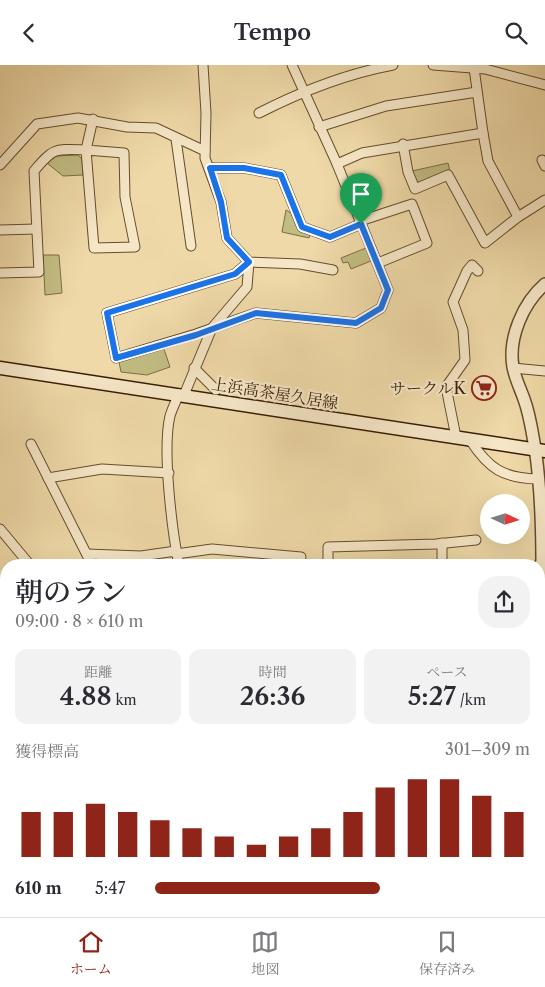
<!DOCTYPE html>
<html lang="ja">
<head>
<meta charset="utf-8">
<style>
  body { margin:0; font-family:"Libre Caslon Text","Noto Serif JP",serif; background:#f2f2f3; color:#2b2b33; height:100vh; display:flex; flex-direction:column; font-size:19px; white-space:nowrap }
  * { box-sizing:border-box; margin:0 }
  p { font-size:16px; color:#7c7c81 }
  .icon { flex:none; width:28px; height:28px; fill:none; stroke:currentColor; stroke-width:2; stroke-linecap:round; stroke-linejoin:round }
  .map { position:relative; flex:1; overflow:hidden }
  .panel { position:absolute; left:0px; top:494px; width:545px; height:359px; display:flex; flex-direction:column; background:#fff; border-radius:20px 20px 0 0; box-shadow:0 5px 20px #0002 }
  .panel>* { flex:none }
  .needle { width:32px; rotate:94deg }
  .buttons { position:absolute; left:480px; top:429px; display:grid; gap:10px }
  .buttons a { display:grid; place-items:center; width:50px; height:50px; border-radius:50%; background:#fff; box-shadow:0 5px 20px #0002; font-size:25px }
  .pin { position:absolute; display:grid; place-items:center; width:42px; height:42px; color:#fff; margin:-51px -21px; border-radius:50% 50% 50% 0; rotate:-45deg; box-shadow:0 0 5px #0007 }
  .pin .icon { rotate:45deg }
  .round { display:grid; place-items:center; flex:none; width:52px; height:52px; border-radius:20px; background:#f2f2f3 }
  .overview { display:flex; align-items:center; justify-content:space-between; height:85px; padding:0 15px }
  h1 { font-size:28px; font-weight:600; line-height:38px }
  .metrics { display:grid; grid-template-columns:repeat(3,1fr); gap:8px; height:85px; padding:5px 15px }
  .metrics div { display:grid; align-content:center; border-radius:12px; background:#f2f2f3; text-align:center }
  .metrics b { font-size:25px; font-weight:600 }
  .metrics small { font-size:14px; font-weight:400 }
  .metrics p { font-size:14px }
  .chart { height:140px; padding:10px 15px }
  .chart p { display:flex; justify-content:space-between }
  .chart svg { width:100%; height:90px; margin-top:5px; stroke:#8f2418; stroke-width:6 }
  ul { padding:0 15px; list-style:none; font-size:16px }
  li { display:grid; grid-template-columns:80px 60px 1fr; align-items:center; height:38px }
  li i { height:12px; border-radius:6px; background:#8f2418 }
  header { display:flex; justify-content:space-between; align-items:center; height:65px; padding:0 15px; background:#fff; font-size:22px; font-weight:600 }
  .tabs { display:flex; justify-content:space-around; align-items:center; height:70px; border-top:1px solid #e1e1e2; background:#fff; font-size:14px; color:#7c7c81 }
  .tabs a { display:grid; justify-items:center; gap:2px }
  .tabs .active { color:#8f2418 }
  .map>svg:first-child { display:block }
  .green { fill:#c1bc82; stroke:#7c6d44 }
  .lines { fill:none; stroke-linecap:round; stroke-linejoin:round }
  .minor-casing { stroke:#654d2e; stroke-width:11 }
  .tertiary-casing { stroke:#654d2e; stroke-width:14 }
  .secondary-casing { stroke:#371e06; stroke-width:15 }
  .minor { stroke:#f5e6c6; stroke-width:9 }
  .tertiary { stroke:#f5e6c6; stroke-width:11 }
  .secondary { stroke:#f5e6c6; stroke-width:12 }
  .route-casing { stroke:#fff; stroke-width:10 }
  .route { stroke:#1a73e8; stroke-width:6 }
  .labels { text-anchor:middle; stroke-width:4.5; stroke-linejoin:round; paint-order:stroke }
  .poi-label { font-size:16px; fill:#371e06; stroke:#f5e6c6; text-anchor:end }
  .street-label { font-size:16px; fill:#371e06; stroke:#f5e6c6 }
</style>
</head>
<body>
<header><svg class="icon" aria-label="back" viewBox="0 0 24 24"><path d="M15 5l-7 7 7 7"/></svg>Tempo<svg class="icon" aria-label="search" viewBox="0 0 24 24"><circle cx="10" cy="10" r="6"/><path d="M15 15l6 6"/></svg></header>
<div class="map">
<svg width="545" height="852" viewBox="0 0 545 852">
  <rect width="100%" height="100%" fill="#efd9a8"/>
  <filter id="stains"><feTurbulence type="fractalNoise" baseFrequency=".004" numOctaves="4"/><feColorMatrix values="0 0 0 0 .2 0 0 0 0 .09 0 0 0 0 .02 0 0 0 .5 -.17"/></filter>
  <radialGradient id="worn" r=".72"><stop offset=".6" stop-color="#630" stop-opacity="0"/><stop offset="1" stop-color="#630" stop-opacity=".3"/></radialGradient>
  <!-- green -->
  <g class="green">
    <path d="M78 90 82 94 83 110 63 111 47 98 56 91Z"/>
    <path d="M448 98 450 106 421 118 416 116 412 106Z"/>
    <path d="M286 145 291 148 298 165 310 170 309 173 282 167Z"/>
    <path d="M366 183 371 196 351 204 348 197 343 198 341 193Z"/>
    <path d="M43 190H59L62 228 45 230Z"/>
    <path d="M164 284 170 302 147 310 121 307 119 297Z"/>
  </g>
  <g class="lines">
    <defs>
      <g id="minor">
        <path d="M203 0 206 48 205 93 221 137 227 173 249 197 300 199 333 205"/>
        <path d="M433 0 485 4 545 20"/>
        <path d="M259 48C302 26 345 9 393 0"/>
        <path d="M319 62 386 41 477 27"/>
        <path d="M483 68 488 96 518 152 545 135"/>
        <path d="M176 74 191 181"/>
        <path d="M403 79 408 107 415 124 448 110 485 178 518 152"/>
        <path d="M542 95 545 101"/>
        <path d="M337 99 362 88 483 68 474 3"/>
        <path d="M0 100 37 59 78 53 127 62 156 63 205 86"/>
        <path d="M209 103H244L281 110 302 162 330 172 361 159"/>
        <path d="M360 156 412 139 427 178 378 198"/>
        <path d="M0 165 36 164"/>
        <path d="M249 197 235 209 107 248 116 293 196 269 256 248 356 258 381 243 388 225 337 99 292 0"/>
        <path d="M0 208 39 207 34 106C54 82 55 84 86 85L94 183 135 182 125 132 124 88 86 85 93 54"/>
        <path d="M194 303 216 325"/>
        <path d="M513 303 545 306"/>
        <path d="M179 329C176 336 172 344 170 351 162 384 172 466 179 500"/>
        <path d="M184 330 212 263 247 222 249 197"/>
        <path d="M456 372 446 322 465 295 463 265 453 237 467 206 472 200 478 206"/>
        <path d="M470 375C489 404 503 413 538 414"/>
        <path d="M31 379 92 500"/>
        <path d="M48 413 102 404 169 408"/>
        <path d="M0 464 30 500"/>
        <path d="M442 478V500"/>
        <path d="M87 489 141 491 176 486"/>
        <path d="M176 489 212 484 301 492"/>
        <path d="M328 500V482L436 479 476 475"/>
        <path d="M539 530 542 501"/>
        <path d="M539 662 545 664"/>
        <path d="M0 668 6 802"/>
        <path d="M22 846 23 852"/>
        <path d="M315 846 316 852"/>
      </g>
      <g id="tertiary">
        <path d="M539 501H542C542 462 541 422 535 383 532 367 530 350 524 334 520 323 515 313 513 302 508 273 523 238 545 219"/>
        <path d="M0 632 6 626"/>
      </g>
      <path id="secondary" d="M0 303 545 386"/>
    </defs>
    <!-- minor casing -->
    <use href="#minor" class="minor-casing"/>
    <!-- tertiary casing -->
    <use href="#tertiary" class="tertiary-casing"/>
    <!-- secondary casing -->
    <use href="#secondary" class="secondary-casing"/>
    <!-- minor -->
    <use href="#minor" class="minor"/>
    <!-- tertiary -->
    <use href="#tertiary" class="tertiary"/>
    <!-- secondary -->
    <use href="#secondary" class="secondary"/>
  </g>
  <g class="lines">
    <defs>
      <path id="route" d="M210 103H244L281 110 302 162 330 172 361 159 388 225 381 243 356 258 256 248 196 270 116 293 107 248 235 209 249 197 227 173 221 137Z"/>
    </defs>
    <!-- route casing -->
    <use href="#route" class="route-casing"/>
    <!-- route -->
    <use href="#route" class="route"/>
  </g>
  <!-- icons -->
  <defs>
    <symbol id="supermarket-ring" viewBox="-11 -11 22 22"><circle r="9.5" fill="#f5e6c6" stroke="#8f2418" stroke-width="1.5"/><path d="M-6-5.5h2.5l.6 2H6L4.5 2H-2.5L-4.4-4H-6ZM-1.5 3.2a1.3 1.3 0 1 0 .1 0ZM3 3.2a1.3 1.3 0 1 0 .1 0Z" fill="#8f2418"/></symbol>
  </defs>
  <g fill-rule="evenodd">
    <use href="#supermarket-ring" x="470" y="309" width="28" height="28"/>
  </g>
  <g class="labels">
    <!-- poi labels -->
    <g class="poi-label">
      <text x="466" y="329">サークルK</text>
    </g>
    <!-- street labels -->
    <g class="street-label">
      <text transform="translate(275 328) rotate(9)" y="6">上浜高茶屋久居線</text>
    </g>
  </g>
  <rect width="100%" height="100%" filter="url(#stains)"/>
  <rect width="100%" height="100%" fill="url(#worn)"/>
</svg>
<div class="buttons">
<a><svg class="needle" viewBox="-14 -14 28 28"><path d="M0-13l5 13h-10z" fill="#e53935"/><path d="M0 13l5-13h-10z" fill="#7c7c81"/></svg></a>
</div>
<div class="pin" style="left:361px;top:159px;background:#1e9e55"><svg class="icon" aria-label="arrive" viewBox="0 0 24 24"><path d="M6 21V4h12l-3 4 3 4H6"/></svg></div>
<section class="panel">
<div class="overview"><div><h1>朝のラン</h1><p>09:00 · 8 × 610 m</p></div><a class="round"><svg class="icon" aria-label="share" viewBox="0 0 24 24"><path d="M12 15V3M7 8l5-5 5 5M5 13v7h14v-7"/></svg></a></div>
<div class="metrics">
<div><p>距離</p><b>4.88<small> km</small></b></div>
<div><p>時間</p><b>26:36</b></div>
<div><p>ペース</p><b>5:27<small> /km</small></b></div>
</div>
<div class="chart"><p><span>獲得標高</span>301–309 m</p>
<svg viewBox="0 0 160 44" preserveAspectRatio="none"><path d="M5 44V22M15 44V22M25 44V18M35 44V22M45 44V26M55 44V30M65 44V34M75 44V38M85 44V34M95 44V30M105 44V22M115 44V10M125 44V6M135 44V6M145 44V14M155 44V22"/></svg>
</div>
<ul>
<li><b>610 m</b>5:47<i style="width:60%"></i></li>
</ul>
</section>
</div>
<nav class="tabs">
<a class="active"><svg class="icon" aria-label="home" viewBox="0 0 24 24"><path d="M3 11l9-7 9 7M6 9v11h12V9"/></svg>ホーム</a>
<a><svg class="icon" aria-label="map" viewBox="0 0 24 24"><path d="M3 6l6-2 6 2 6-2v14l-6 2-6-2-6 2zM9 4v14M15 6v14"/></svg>地図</a>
<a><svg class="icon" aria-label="saved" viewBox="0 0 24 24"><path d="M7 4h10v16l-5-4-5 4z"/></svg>保存済み</a>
</nav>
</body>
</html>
